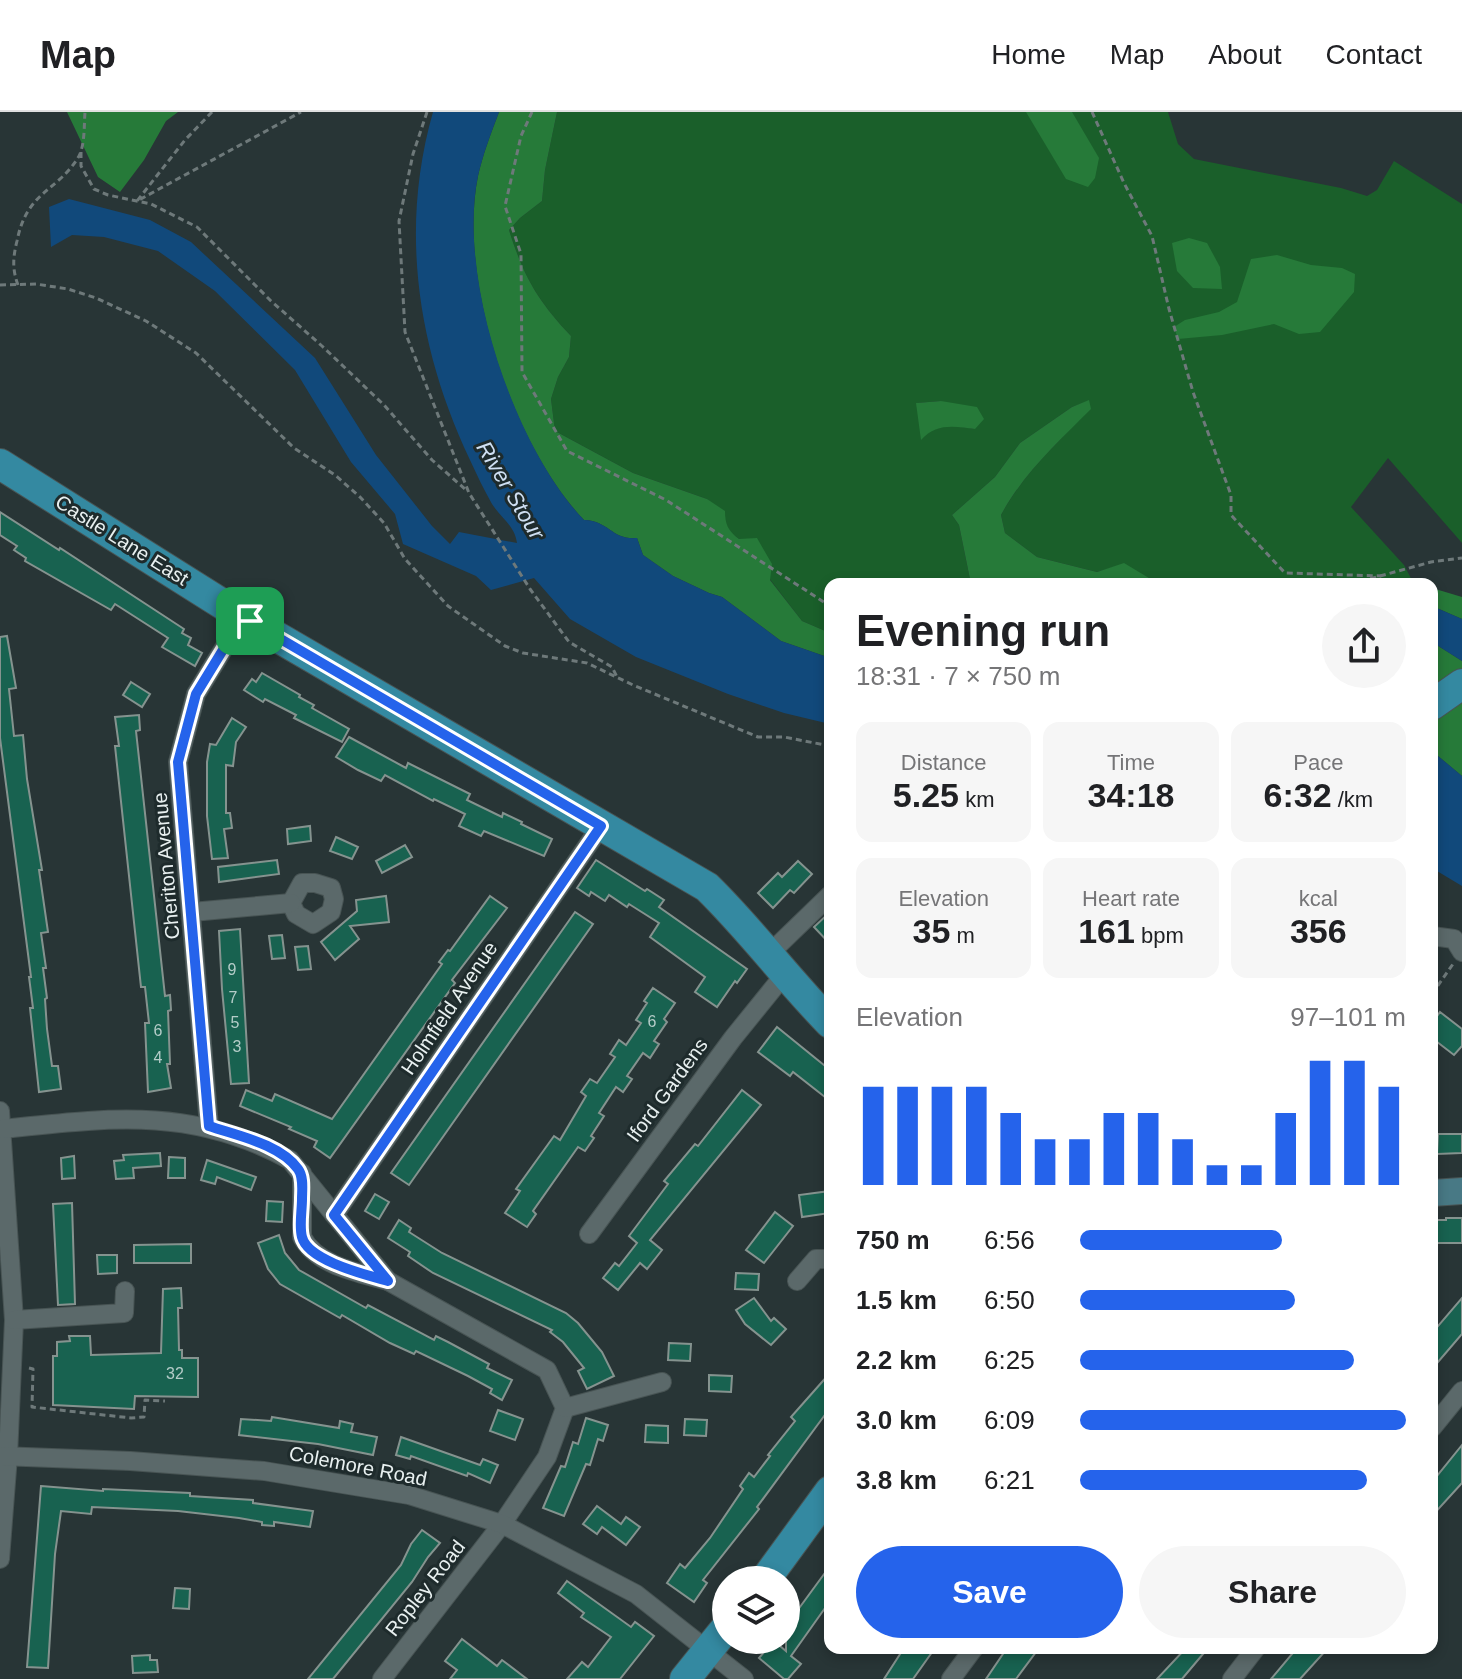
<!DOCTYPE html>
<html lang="en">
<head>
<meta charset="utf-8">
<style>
  body { margin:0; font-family:Helvetica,sans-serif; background:#f6f6f6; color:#202124; height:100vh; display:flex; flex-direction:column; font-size:30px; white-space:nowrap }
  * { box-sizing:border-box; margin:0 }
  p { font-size:26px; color:#757577 }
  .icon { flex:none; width:44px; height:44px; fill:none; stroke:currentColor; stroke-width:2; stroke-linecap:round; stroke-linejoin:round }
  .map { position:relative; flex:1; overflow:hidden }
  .drawer { position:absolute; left:824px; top:466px; width:614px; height:1076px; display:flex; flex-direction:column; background:#fff; border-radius:16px; box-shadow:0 4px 12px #0003 }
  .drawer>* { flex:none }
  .fabs { position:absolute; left:712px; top:1454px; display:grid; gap:16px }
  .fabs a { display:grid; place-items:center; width:88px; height:88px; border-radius:50%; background:#fff; box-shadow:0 4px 12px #0003; font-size:40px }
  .pin { position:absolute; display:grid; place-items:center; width:68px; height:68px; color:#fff; margin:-34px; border-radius:16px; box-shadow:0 4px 12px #0006 }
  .round { display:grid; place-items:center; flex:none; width:84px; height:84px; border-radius:42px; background:#f6f6f6 }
  .head { display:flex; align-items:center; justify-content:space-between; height:136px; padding:0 32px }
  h1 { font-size:44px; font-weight:600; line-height:60px }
  .metrics { display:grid; grid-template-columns:repeat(3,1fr); gap:12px; height:136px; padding:8px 32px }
  .metrics div { display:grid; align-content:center; border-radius:16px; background:#f6f6f6; text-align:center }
  .metrics b { font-size:34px; font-weight:600 }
  .metrics small { font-size:22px; font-weight:400 }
  .metrics p { font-size:22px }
  .chart { height:224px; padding:16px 32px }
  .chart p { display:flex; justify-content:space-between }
  .chart svg { width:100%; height:144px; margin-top:8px; stroke:#2563eb; stroke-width:6 }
  .cta { display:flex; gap:16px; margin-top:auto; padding:16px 32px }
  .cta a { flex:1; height:92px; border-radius:48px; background:#2563eb; color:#fff; font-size:32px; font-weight:600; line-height:92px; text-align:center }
  .cta a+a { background:#f6f6f6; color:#202124 }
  ul { padding:0 32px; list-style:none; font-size:26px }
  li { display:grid; grid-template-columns:128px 96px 1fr; align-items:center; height:60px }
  li i { height:20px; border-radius:10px; background:#2563eb }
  header { display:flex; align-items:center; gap:48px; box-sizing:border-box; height:112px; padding:0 40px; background:#fff; border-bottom:2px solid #e0e0e0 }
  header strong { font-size:38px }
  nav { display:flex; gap:44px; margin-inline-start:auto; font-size:28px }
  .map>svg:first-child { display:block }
  .green { fill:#1a5f2a; fill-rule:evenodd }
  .forest { fill:#267a39 }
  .water { fill:#11497b }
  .building { fill:#186250; stroke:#85938f; stroke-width:2 }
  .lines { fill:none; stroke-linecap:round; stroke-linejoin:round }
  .street-casing { stroke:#485454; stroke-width:20 }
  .secondary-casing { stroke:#485454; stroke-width:28 }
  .primary-casing { stroke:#485454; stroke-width:32 }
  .path { stroke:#6e797a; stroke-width:3; stroke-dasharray:6 4; stroke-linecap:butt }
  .street { stroke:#5b696a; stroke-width:18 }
  .secondary { stroke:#487985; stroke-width:26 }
  .primary { stroke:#3489a1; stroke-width:30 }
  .route-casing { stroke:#fff; stroke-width:16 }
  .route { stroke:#2563eb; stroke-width:10 }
  .labels { text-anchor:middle; stroke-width:6; stroke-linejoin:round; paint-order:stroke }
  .number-label { font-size:16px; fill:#b4ccc8 }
  .street-label { font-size:20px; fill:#e8f0f0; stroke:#1e2b2c }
  .water-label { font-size:22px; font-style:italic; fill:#cfe0f3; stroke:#1e2b2c }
</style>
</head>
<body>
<header>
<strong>Map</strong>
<nav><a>Home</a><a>Map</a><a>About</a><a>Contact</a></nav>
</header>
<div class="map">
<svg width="1462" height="1567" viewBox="0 0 1462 1567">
  <rect width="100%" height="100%" fill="#283536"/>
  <!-- green -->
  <path class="green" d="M557 0H1168L1178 32 1194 47 1341 76 1367 84 1377 78 1394 49 1462 92V431L1388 346 1351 395 1404 453 1414 472 1326 469 1312 472H1159L1124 452 1097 460 1037 445 1005 421 1001 403C1023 362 1057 331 1090 297L1088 289 1072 295 1020 331 995 365 952 403 959 413 971 472H830V521L802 509 739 427 731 421 707 387 633 361 555 319 551 287 558 265 569 245 571 224C537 188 524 165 509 118L520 106 542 89 545 58ZM941 289 975 317 950 313 928 319 917 291Z"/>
  <!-- forest -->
  <g class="forest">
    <path d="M67 0H178L166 9 144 48 120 80 98 65Z"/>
    <path d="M499 0H557L545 58 542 89 520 106 509 118C524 165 537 188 571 224L569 245 558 265 551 287 555 319 633 361 707 387 725 399C725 412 728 419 739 427L757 426 772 452 770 468 802 509 830 521V546L781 529 722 485 709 481 673 464 643 443 637 426C611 428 610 409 584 408 513 334 457 167 478 64 483 42 491 21 499 0Z"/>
    <path d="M1026 0H1072L1099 46 1095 66 1088 75 1066 67Z"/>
    <path d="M1189 126 1207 131 1220 155 1222 177 1193 176 1177 159 1172 131Z"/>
    <path d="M1277 143 1311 153 1342 156 1355 162 1354 180 1320 220 1299 222 1274 212 1222 223 1178 227 1174 215 1185 208 1219 200 1237 190 1251 147Z"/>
    <path d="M1089 288 1091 297C1058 330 1023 362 1001 403L1005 421 1037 445 1097 460 1124 451 1159 472H971L959 413 952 403 995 365 1020 331 1072 295Z"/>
    <path d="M941 289 977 295 984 307 975 317C954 314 936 311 921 328L916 291Z"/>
    <path d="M1432 476 1462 485V507L1432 494Z"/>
    <path d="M1432 530 1462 549V664L1432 639Z"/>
  </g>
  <!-- water -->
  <g class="water">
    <path d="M433 0H499C491 21 483 42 478 64 457 165 514 335 584 408 610 409 611 428 637 426L643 443 673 464 709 481 722 485 781 529 830 546V612L784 601 728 582 636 545 570 507 534 466 491 478 476 464 403 432 395 402 351 350 295 258 215 179 158 139 104 125 72 123 51 135 49 95 69 87 150 108 191 130 315 246 376 343 432 414 450 432 459 420 517 431C515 414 501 406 492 392 484 378 477 363 470 348 418 238 399 119 433 0Z"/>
    <path d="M1432 494 1462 507V549L1432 530Z"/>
    <path d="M1432 639 1462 664V774L1432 756Z"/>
  </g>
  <!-- building -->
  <g class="building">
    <path d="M0 400 59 438 60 436 184 517 182 521 191 526 188 533 202 541 195 554 162 535 168 526 115 492 111 498 25 449 26 446 14 438 17 434 0 423Z"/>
    <path d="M7 524 16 576 9 577 14 624 23 623 27 667 42 758H39L48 820 41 821 46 856H43L47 886 45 887 47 917 52 954H58L61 977 39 980 30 896H33L29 865H31L0 626V525Z"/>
    <path d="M262 561 300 583 299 585 314 593 312 596 349 617 342 630 294 606 296 603 265 587 263 590 244 578 252 567 256 570Z"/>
    <path d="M131 570 150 582 142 595 123 583Z"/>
    <path d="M139 603 140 618 136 619 165 884 170 883 171 898 168 899 170 952H167L171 976 148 980 145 911H149L145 875H141L115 634H119L115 605Z"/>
    <path d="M232 606 246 615 236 630 233 654 226 653V701H230L232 716 224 717 228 746 212 747 207 704V650L210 632 216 633Z"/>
    <path d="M349 625 406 656 408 651 470 682 467 688 502 705 503 701 522 710 521 712 552 727 544 744 484 719 481 724 459 714 465 702 434 687 433 689 385 663 381 669 358 658 336 645Z"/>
    <path d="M310 714 311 729 288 732 287 717Z"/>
    <path d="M336 725 358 735 352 747 330 739Z"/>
    <path d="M405 733 412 745 382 761 376 749Z"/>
    <path d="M277 748 279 762 219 770 218 755Z"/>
    <path d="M596 748 645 779 647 777 664 788 659 795 747 857 737 871 735 869 717 895 695 880 705 865 650 825 659 811 629 792 627 795 609 783 605 789 591 780 589 784 577 776Z"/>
    <path d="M798 749 812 762 794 781 790 778 773 796 758 781 778 761 782 765Z"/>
    <path d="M386 784 389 810 350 814 359 827 335 848 321 830 357 799 356 788Z"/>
    <path d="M490 784 507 796 452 868 455 871 330 1046 314 1035 317 1029 289 1017 291 1015 240 994 246 978 272 989 275 982 332 1007 442 852 439 850 448 838 450 839Z"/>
    <path d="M575 800 593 812 409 1073 391 1061Z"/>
    <path d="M830 800V832L814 815Z"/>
    <path d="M240 817 249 971 231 972 222 877 219 819Z"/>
    <path d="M282 823 285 846 272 847 269 824Z"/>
    <path d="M308 834 311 857 298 858 295 835Z"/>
    <path d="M653 876 675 891 664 907 667 910 654 929 659 932 650 946 643 941 627 964 632 967 623 980 616 975 599 1001 604 1004 591 1024 594 1026 585 1039 578 1035 533 1099 536 1102 527 1115 505 1101 520 1079 516 1077 554 1024 560 1028 586 984 581 980 590 967 597 971 615 945 610 942 619 928 626 933 641 911 636 908 647 891 644 889Z"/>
    <path d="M1440 900 1462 917V934L1454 943 1432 926V911Z"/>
    <path d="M777 915 830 958V989L793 960 790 964 758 940Z"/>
    <path d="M742 978 761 993 650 1128 662 1138 647 1157 640 1151 618 1178 603 1166 615 1151 619 1154 637 1131 629 1124 668 1072 664 1069 695 1032 698 1034Z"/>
    <path d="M1438 1022H1462V1041L1437 1042Z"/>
    <path d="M160 1041 161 1054 133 1056 134 1066 116 1067 114 1049 124 1048 123 1043Z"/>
    <path d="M74 1044 75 1066 62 1067 61 1046Z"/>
    <path d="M169 1045 185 1046V1066H168Z"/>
    <path d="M207 1048 256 1065 251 1078 217 1065 215 1072 201 1068Z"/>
    <path d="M830 1079V1101L802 1105 799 1083Z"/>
    <path d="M375 1082 389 1090 379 1107 365 1099Z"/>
    <path d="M267 1089 283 1090 282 1110 266 1109Z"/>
    <path d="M72 1091 75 1192 58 1193 53 1092Z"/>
    <path d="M775 1100 793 1114 764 1151 746 1138Z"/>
    <path d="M1446 1106H1462V1131H1432V1108H1446Z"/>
    <path d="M399 1108 411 1116 409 1120 442 1141 566 1201 578 1211 602 1240 614 1264 587 1277 578 1259 584 1256 563 1230 550 1220 552 1218 433 1161 408 1144 410 1140 388 1126Z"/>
    <path d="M279 1123 285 1141 299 1158 366 1196 368 1193 434 1228 436 1224 448 1230 489 1252 487 1256 512 1268 502 1288 490 1281 492 1277 468 1264 416 1239 414 1242 390 1231 342 1203 340 1206 280 1172 268 1157 258 1131Z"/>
    <path d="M191 1132V1151H134V1133Z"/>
    <path d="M97 1143H117V1161L98 1162Z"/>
    <path d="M736 1161 759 1162 758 1178 735 1177Z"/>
    <path d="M181 1176 182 1196H178L179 1238H182V1246H198V1285L135 1284 134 1297 53 1293V1244H57V1230L70 1229 69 1224H90L91 1243 161 1241 163 1177Z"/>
    <path d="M754 1186 771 1209 774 1206 786 1217 771 1233 745 1212 736 1198Z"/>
    <path d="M1462 1186V1222L1432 1257V1221Z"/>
    <path d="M669 1231 691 1232 690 1249 668 1248Z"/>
    <path d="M830 1261V1296L757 1395 759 1397 703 1468 707 1471 694 1490 667 1471 680 1452 685 1456 710 1426 743 1377 740 1374 749 1361 754 1365 770 1344 768 1343 795 1309 791 1305Z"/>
    <path d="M709 1263 732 1264 731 1280 709 1279Z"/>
    <path d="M498 1298 523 1307 515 1328 490 1319Z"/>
    <path d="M272 1305 339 1316 340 1309 353 1312 351 1320 377 1325 373 1343 318 1332 239 1323 241 1307 271 1309Z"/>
    <path d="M586 1306 608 1313 603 1329 598 1327 590 1353 586 1352 564 1404 543 1396 561 1354 565 1355 573 1330 578 1332Z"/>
    <path d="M685 1307 707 1308 706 1324 684 1323Z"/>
    <path d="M646 1313 668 1314V1331L645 1330Z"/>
    <path d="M401 1325 480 1353 483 1347 498 1353 490 1371 468 1361 467 1364 411 1344 410 1347 396 1343Z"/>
    <path d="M1462 1333V1371L1432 1404V1370Z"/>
    <path d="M41 1374 103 1379V1377L190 1381V1384L253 1388V1391L313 1399 310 1415 274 1410V1414L262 1413V1410L239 1406 178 1399 92 1395 91 1402 61 1399 55 1442 48 1556 27 1555Z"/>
    <path d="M597 1394 621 1412 626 1405 640 1415 626 1433 602 1415 597 1422 583 1412Z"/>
    <path d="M422 1418 440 1431 428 1445 412 1470 333 1567H308L401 1453 411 1432Z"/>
    <path d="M830 1454V1489L791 1544 801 1552 788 1567H784L759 1546 774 1529 786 1539V1514Z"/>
    <path d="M567 1469 631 1515 635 1510 654 1524 620 1567H567L582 1550 588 1555 611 1525 581 1505 584 1501 558 1481Z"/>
    <path d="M175 1476 190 1477 189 1497 173 1496Z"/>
    <path d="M462 1527 497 1554 502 1548 527 1567H450L457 1558 445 1549Z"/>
    <path d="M904 1536H935L913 1567H884Z"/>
    <path d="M1007 1536H1039L1016 1567H986Z"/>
    <path d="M1186 1536H1196L1203 1542 1182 1567H1157Z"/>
    <path d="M1297 1536H1328L1300 1567H1271Z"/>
    <path d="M150 1543V1548H157L158 1560 133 1561 132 1544Z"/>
  </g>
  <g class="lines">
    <defs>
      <g id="street">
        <path d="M302 771H315L331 776 334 787 331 800 313 812 296 802 291 791Z"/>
        <path d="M192 800 291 791"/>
        <path d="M1432 824 1454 827 1462 840"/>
        <path d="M769 842 830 783"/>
        <path d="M0 999 14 1208 8 1344 0 1447"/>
        <path d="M209 1014 178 650 196 582 243 505"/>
        <path d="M2 1017C108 1006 192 994 290 1048L388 1169 547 1258 565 1296 547 1345 502 1412 382 1567"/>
        <path d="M302 1061V1125C317 1154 360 1161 388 1169"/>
        <path d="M334 1103 601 714"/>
        <path d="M589 1122 733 926 784 863"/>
        <path d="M797 1169 816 1147H827L830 1149"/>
        <path d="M14 1208 124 1201 125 1179"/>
        <path d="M565 1296 662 1270"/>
        <path d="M1432 1316 1462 1279"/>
        <path d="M0 1344 130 1349 264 1359 409 1383 502 1412 636 1482 744 1567"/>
        <path d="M951 1567 974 1536"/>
        <path d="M1232 1567 1256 1536"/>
      </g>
      <path id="secondary" d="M1432 1081 1462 1079"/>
      <g id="primary">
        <path d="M0 352 243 505 707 775C751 818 787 867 830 911"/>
        <path d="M1432 593 1462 572"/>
        <path d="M765 1468 830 1379"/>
        <path d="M685 1567 726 1516"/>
      </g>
    </defs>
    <!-- street casing -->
    <use href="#street" class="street-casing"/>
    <!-- secondary casing -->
    <use href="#secondary" class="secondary-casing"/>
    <!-- primary casing -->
    <use href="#primary" class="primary-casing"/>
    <!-- path -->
    <g class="path">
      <path d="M212 0 185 28 137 89 301 0"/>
      <path d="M427 0 413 42 399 109 405 220 469 381 530 477 569 530 612 555 617 565"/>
      <path d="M532 0 521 24 505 94 521 142 522 260 567 339 666 388 830 494"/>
      <path d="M1092 0 1124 71 1152 124 1169 197 1193 280 1231 383V403L1285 461 1381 464"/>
      <path d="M81 40V54L94 77 108 83 151 92 197 115 271 189 322 234 384 293 432 348 466 378"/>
      <path d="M0 173 36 172 68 177 96 186 146 209 196 241 294 336 335 363 360 385 384 411 405 447 448 494 505 534 523 541 587 551 633 573 758 625H784L830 634"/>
      <path d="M18 173C12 157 13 145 17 129 27 78 58 80 79 44 85 32 84 13 85 0"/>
      <path d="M1351 472 1431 450 1462 446"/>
      <path d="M1432 882 1453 852"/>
      <path d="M29 1256 33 1257 32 1295 131 1306 144 1305 145 1288 165 1289"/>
    </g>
    <!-- street -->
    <use href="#street" class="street"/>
    <!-- secondary -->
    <use href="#secondary" class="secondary"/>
    <!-- primary -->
    <use href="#primary" class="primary"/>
  </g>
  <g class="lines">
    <defs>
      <path id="route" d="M243 505 601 714 334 1103 388 1169C367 1163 308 1149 302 1125 299 1114 302 1099 302 1087 302 1078 304 1065 298 1057 280 1032 238 1024 209 1014L178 650 196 582Z"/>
    </defs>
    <!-- route casing -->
    <use href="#route" class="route-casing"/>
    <!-- route -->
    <use href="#route" class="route"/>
  </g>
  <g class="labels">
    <!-- number labels -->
    <g class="number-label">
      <text x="232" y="863">9</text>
      <text x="233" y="891">7</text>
      <text x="652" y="915">6</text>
      <text x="235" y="916">5</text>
      <text x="158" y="924">6</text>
      <text x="237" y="940">3</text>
      <text x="158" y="951">4</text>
      <text x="175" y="1267">32</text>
    </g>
    <!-- street labels -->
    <g class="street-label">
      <text transform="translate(122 428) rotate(32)" y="7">Castle Lane East</text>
      <text transform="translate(166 754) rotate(-95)" y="7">Cheriton Avenue</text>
      <text transform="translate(449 896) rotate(-56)" y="7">Holmfield Avenue</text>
      <text transform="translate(667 978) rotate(-54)" y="7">Iford Gardens</text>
      <text transform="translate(358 1354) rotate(11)" y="7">Colemore Road</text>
      <text transform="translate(425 1476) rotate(-52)" y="7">Ropley Road</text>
    </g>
    <!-- water labels -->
    <g class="water-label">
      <text transform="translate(511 378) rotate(59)" y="8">River Stour</text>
    </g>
  </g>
</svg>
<div class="fabs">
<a><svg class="icon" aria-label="layers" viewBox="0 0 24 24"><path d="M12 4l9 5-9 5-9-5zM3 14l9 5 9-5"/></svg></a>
</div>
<div class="pin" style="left:250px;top:509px;background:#1e9e55"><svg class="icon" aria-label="arrive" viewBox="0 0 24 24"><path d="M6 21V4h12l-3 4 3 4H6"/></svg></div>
<section class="drawer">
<div class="head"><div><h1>Evening run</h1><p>18:31 · 7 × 750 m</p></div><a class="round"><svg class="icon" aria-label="share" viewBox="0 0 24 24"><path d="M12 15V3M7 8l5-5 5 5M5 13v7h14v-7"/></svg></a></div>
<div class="metrics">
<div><p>Distance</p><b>5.25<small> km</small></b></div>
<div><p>Time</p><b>34:18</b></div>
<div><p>Pace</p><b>6:32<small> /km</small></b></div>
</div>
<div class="metrics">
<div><p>Elevation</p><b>35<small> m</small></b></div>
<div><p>Heart rate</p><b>161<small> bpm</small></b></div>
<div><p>kcal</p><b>356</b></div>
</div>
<div class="chart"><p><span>Elevation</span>97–101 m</p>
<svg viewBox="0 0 160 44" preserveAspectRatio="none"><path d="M5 44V14M15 44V14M25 44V14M35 44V14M45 44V22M55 44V30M65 44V30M75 44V22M85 44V22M95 44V30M105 44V38M115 44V38M125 44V22M135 44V6M145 44V6M155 44V14"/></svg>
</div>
<ul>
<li><b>750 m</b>6:56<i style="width:62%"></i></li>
<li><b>1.5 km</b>6:50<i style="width:66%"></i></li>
<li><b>2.2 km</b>6:25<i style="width:84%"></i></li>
<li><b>3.0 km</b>6:09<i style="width:100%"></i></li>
<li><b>3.8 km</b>6:21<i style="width:88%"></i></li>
</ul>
<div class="cta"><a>Save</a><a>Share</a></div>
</section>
</div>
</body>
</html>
